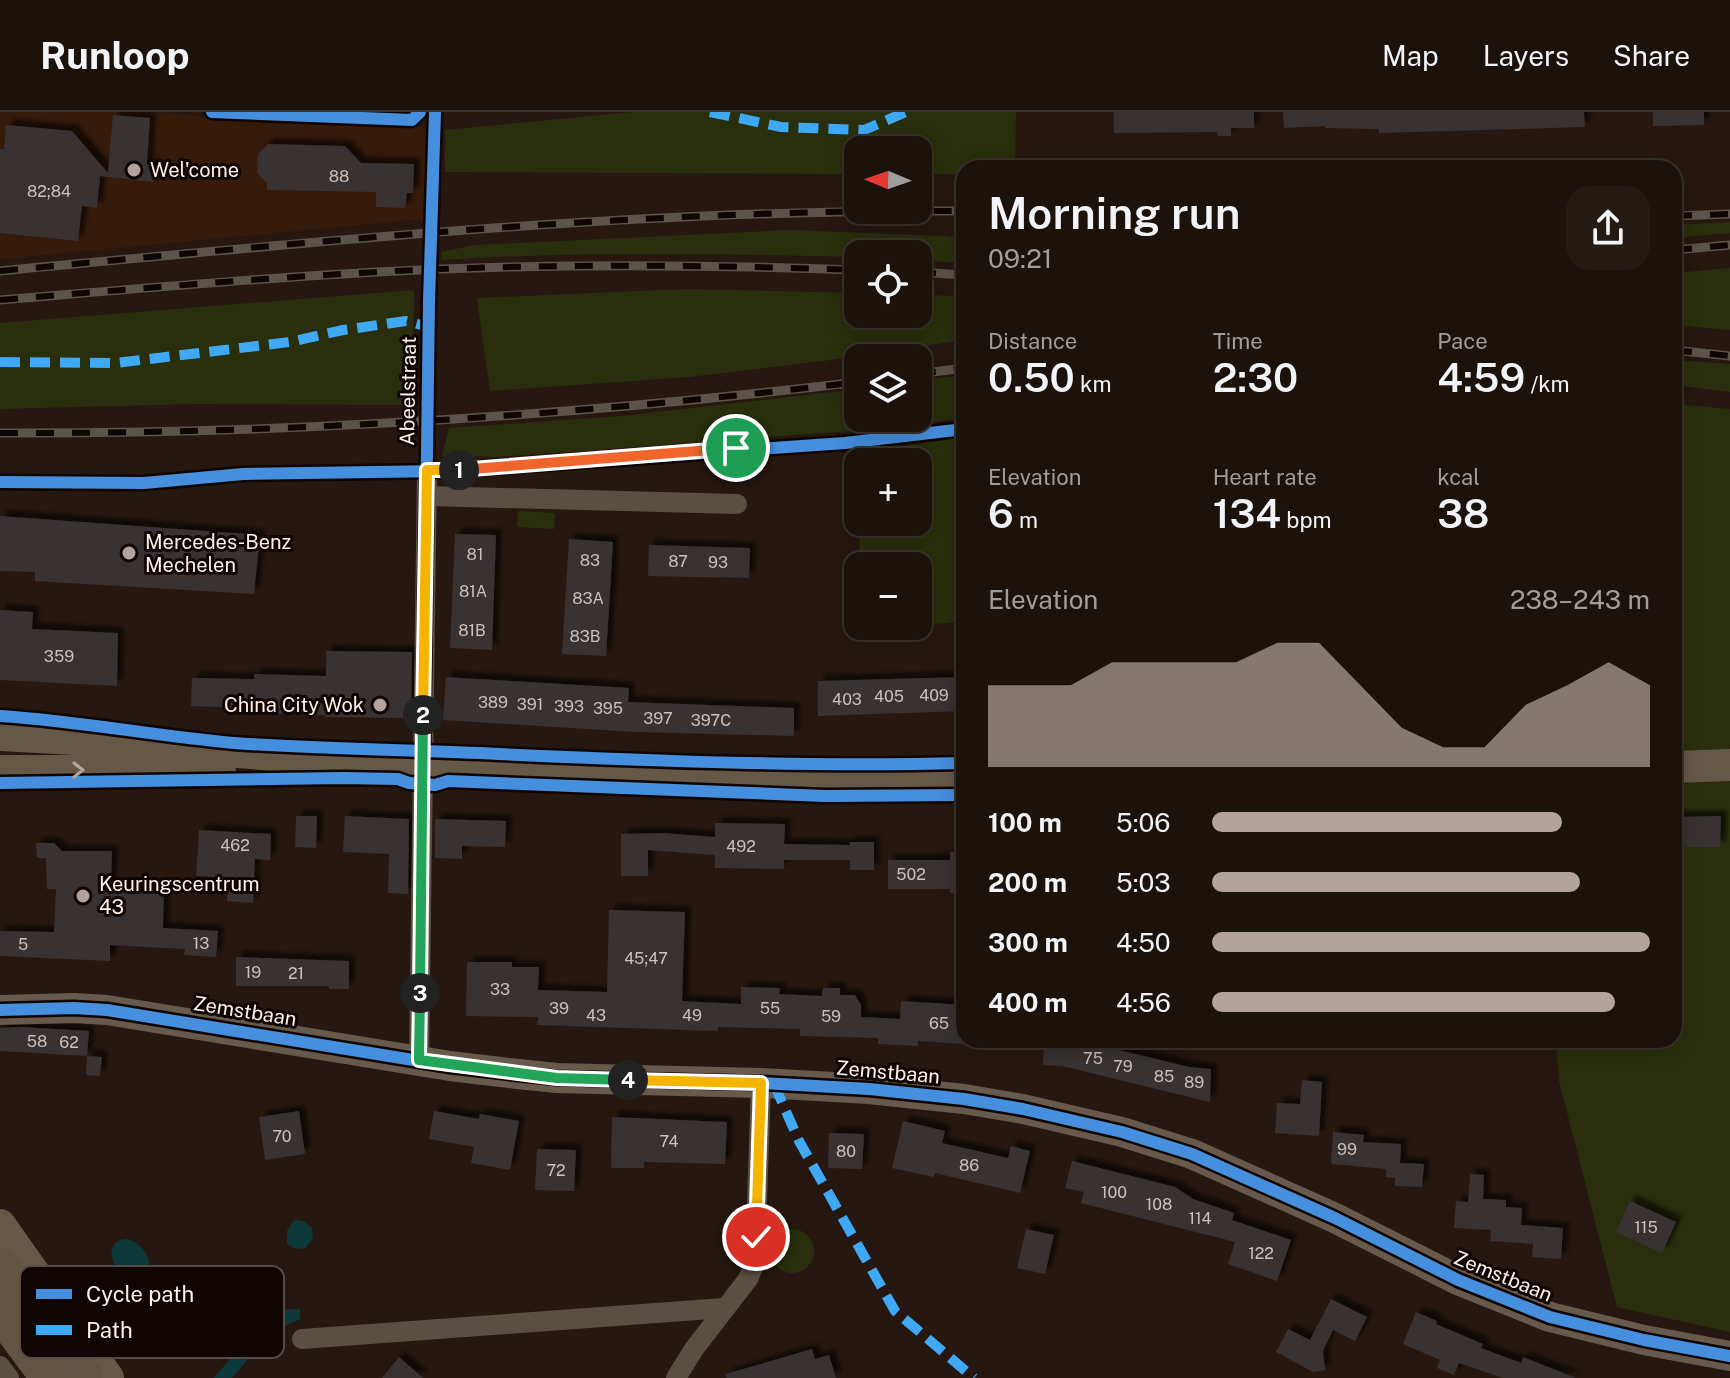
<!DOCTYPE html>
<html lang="en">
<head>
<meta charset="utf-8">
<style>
  body { margin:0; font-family:"Public Sans",sans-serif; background:#251b15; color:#f1f3f6; height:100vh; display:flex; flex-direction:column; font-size:30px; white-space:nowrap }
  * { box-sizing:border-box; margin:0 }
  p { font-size:26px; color:#a09e9d }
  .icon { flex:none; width:44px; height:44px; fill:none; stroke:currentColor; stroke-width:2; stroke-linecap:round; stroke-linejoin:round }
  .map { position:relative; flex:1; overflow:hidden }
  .panel { position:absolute; left:956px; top:48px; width:726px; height:888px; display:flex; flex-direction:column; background:#1c120c; border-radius:24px; box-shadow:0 4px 20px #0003,0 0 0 2px #3a322d }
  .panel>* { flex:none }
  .needle { width:52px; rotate:272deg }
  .tools { position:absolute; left:844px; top:24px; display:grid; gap:16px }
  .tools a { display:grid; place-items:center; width:88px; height:88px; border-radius:16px; background:#1c120c; box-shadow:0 4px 20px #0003,0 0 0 2px #3a322d; font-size:40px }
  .pin { position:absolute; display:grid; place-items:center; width:68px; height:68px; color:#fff; margin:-34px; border:4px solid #fff; border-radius:50%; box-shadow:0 2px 8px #0007 }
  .km { position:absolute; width:40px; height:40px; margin:-20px; border-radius:50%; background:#222; color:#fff; font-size:22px; line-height:40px; text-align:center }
  .round { display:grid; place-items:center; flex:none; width:84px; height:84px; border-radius:24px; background:#251b15 }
  .overview { display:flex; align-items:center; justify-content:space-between; height:136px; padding:0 32px }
  h1 { font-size:44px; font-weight:600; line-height:60px }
  .stats { display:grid; grid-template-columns:repeat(3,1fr); gap:12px; height:136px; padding:8px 32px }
  .stats div { display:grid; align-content:center }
  .stats b { font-size:40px; font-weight:600 }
  .stats small { font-size:22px; font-weight:400 }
  .stats p { font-size:22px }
  .chart { height:224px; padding:16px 32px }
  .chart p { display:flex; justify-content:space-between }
  .chart svg { width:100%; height:144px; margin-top:8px; fill:#b2a49c; opacity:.7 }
  ul { padding:0 32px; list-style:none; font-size:26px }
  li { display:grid; grid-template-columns:128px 96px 1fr; align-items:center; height:60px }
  li i { height:20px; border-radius:10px; background:#b2a49c }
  header { display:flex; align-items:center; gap:48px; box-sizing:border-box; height:112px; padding:0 40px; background:#1c120c; border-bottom:2px solid #3a322d }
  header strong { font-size:38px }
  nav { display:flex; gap:44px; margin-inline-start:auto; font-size:28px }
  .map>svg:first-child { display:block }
  .built { fill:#361a0a }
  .green { fill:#292f0c }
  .water { fill:#0e393a }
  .building { fill:#393132; filter:url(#shadow) }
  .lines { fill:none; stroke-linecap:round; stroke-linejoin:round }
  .street { stroke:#5a4f43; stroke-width:20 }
  .secondary { stroke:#675a4c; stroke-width:30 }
  .primary { stroke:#665847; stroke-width:32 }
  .highway { stroke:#625443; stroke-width:38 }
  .rail-casing { stroke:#5c534a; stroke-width:9 }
  .rail { stroke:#0f0502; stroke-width:6; stroke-dasharray:18; stroke-linecap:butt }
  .quiet { stroke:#3fa9f5; stroke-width:10; stroke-dasharray:20 10; stroke-linecap:butt }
  .cycleway-casing { stroke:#0f0502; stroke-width:17 }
  .cycleway { stroke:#468fdf; stroke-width:12 }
  .oneway { stroke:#b2a498 }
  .split-1-casing { stroke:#fff; stroke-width:16 }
  .split-2-casing { stroke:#fff; stroke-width:16 }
  .split-3-casing { stroke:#fff; stroke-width:16 }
  .split-4-casing { stroke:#fff; stroke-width:16 }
  .split-5-casing { stroke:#fff; stroke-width:16 }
  .split-1 { stroke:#f0652b; stroke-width:10 }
  .split-2 { stroke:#f5b400; stroke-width:10 }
  .split-3 { stroke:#22a559; stroke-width:10 }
  .split-4 { stroke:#22a559; stroke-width:10 }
  .split-5 { stroke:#f5b400; stroke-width:10 }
  .poi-dot { fill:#b2a49c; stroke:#0f0502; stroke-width:3 }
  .labels { text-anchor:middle; stroke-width:6; stroke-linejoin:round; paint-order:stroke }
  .number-label { font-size:16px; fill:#cdc0ba }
  .poi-label { font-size:20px; fill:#feefe8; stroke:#0f0502; text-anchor:start }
  .street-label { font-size:20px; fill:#feefe8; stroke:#0f0502 }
  .key { fill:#0f0502; stroke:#574b47; stroke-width:2 }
  .key-label { font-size:22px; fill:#feefe8 }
</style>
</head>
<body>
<header>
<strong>Runloop</strong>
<nav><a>Map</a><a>Layers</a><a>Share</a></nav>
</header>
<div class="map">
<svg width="1730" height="1266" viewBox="0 0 1730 1266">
  <defs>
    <filter id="shadow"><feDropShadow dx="6" dy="-6" stdDeviation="2" flood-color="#0009"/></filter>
  </defs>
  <rect width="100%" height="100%" fill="#261810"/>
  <!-- built -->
  <path class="built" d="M0 0H158L253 9 426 15 425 107 0 147Z"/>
  <!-- green -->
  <g class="green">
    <path d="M632 0H1016L1015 56H964V62H918V38H858V62L445 60V18Z"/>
    <path d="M1730 110V121L1674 126V113Z"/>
    <path d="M790 118 964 125V151L918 148V142H858V145C720 142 580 139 442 148L441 140 475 133Z"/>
    <path d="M1730 156V218L1674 213V161Z"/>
    <path d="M686 177 858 181V202H918V183L964 184V228L823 249 689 265 490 279 477 186Z"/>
    <path d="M414 178 413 293 194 292 0 297V211Z"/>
    <path d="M1674 248 1730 252V280L1674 273Z"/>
    <path d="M964 263V306L879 317 497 345 442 344 449 316 621 304 858 277V306H918V269Z"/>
    <path d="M1674 292 1730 297V1220L1617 1195 1559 969 1556 928H1674Z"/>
    <path d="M964 325V510L918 513V454H860L859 410H918V350H862V340Z"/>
    <path d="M518 399 555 401 554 417 517 415Z"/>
    <circle cx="792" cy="1139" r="22"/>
  </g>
  <!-- water -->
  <g class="water">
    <path d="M294 1108 303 1109 312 1116 313 1126 305 1137 294 1136 287 1132V1119Z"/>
    <path d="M125 1127C144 1129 152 1150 152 1167L146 1172 131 1176C118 1164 98 1132 125 1127Z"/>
    <path d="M280 1198 300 1197V1207L270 1220 232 1266H214L260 1211Z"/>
  </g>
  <!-- building -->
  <g class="building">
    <path d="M1114 0H1254V16H1231V24H1218L1217 20 1114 21Z"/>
    <path d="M1283 0H1584L1585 15 1379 21V17L1325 16V14L1284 16Z"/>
    <path d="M1653 0H1704V13L1653 14Z"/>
    <path d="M113 3 150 6 147 52 156 53 154 70 100 64 97 96 82 94 78 129 0 121V37H4L6 13 72 19 108 61Z"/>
    <path d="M268 32 345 34 361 51 414 52 413 81H407L405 96 376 95V80L267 78V71L257 61 258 42Z"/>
    <path d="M0 404 260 423 254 482 35 469V460L0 459Z"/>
    <path d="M455 422 496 423 492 538 450 536Z"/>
    <path d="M569 427 613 430 606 544 562 542Z"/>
    <path d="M649 433 750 436 749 466 648 464Z"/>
    <path d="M0 498 33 500 32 517 118 521 117 574 0 568Z"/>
    <path d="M326 539 412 540 411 606 325 605V603L253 601V596L191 594 192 566 254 567V562L326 564Z"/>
    <path d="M446 565 629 576 628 590 794 596V624L636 620 443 608Z"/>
    <path d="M964 565V599L818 604V569Z"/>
    <path d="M296 704H317L316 736 295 735Z"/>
    <path d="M345 704 409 707 408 782 388 781 389 742 343 740Z"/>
    <path d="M1721 704 1720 735H1675L1674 705Z"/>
    <path d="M435 707 506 709 505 735 462 734V747L435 746Z"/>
    <path d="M715 711 785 712 784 732 850 733 849 730H874V758H850V748H784V757L715 756V743L648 738V764H621V722L662 721 715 725Z"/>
    <path d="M199 718 271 722 270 748 255 747 253 791 227 789 228 766 196 764Z"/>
    <path d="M36 731H54L62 739H112L111 774 164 775 163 816 218 819 216 845 184 843 185 837 110 833V849L0 844V819L54 820 56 777H47L46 746H37Z"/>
    <path d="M950 740H964V781H950V777H888V748H950Z"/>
    <path d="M609 798 685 800 682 889 741 892V875L780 876 779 882 822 884 823 876H840V883H855L861 893V905L900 907 901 889 964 893V932L918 929V934L878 932V926L800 924V917L718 915V919L537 913 538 905 466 904 467 850H512V855H539L538 878 607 880Z"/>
    <path d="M236 845 349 849V877H329V874H236Z"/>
    <path d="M21 915 89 919 87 944 0 939V916Z"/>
    <path d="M1044 928H1109L1107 935 1189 955 1211 957 1210 990 1062 954 1043 953Z"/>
    <path d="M87 944 102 945 100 964 86 963Z"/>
    <path d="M1302 968 1322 970 1319 1024 1275 1021 1277 991 1300 992Z"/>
    <path d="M299 999 305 1042 265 1048 259 1005Z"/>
    <path d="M434 999 479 1007 480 1002 519 1009 510 1058 471 1051 474 1035 429 1027Z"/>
    <path d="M612 1005 727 1010 725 1052 644 1050V1056H611Z"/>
    <path d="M903 1009 945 1019 942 1031 1008 1046 1011 1034 1030 1039 1020 1081 935 1061 934 1065 892 1056Z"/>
    <path d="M1333 1020 1364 1023 1363 1030 1401 1032 1400 1051 1424 1052 1422 1075 1395 1074V1066L1386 1065V1057L1331 1052Z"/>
    <path d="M829 1021 864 1022 862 1057 828 1056Z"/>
    <path d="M537 1037 576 1038 574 1079 535 1078Z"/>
    <path d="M1072 1049 1175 1075 1193 1087 1234 1101 1232 1108 1291 1128 1277 1169 1228 1152 1235 1130 1081 1091 1084 1080 1065 1076Z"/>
    <path d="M1470 1062 1484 1063 1483 1087 1506 1088V1095L1522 1096 1521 1113 1563 1116 1561 1147 1532 1145 1533 1132 1490 1129 1491 1118 1454 1116 1456 1089 1468 1090Z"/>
    <path d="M1630 1089 1676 1110 1662 1141 1616 1120Z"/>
    <path d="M1026 1117 1054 1123 1045 1162 1017 1156Z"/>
    <path d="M1331 1187 1367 1205 1355 1229 1333 1218 1323 1239 1325 1258 1313 1260 1276 1240 1288 1217 1310 1228Z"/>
    <path d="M1416 1200 1437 1209 1436 1212 1483 1232 1481 1236 1521 1251 1523 1245 1576 1266H1503L1459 1251 1454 1263 1437 1256 1440 1248 1403 1232Z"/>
    <path d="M812 1237 815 1247 829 1243 836 1266H726V1262Z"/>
    <path d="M399 1245 423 1266H382Z"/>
  </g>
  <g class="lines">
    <!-- street -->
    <g class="street">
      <path d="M427 384 737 392"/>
      <path d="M419 948 427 358"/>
      <path d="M302 1227 724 1196"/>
      <path d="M0 1254 9 1266"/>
      <path d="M676 1266 694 1237 748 1167 755 1151 761 971"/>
    </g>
    <!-- secondary -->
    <path class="secondary" d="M0 898 74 896 107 898 450 954 518 962 557 966 761 971 869 977 964 987 1023 997 1122 1020 1192 1042 1335 1106 1458 1168 1550 1205 1644 1228 1730 1244"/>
    <!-- primary -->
    <g class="primary">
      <path d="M0 623 92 628 323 647 363 652C563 662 764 674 964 670"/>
      <path d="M1674 655 1730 653"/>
      <path d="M0 659H220"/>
      <path d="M0 1113 108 1266"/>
    </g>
    <!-- highway -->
    <g class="highway">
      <path d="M0 1155 84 1266"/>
      <path d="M0 1199 50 1266"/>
    </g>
    <defs>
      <g id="rail">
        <path d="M1674 104 1730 102"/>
        <path d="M1674 138 1730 133"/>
        <path d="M0 159C321 129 641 97 964 99"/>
        <path d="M918 160 964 163"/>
        <path d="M0 188C147 176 293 163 441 157 580 152 719 153 858 158"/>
        <path d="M1674 238 1730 244"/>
        <path d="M918 262 964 256"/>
        <path d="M0 321C287 322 573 304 858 270"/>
      </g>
    </defs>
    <!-- rail casing -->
    <use href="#rail" class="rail-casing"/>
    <!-- rail -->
    <use href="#rail" class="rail"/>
    <!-- quiet -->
    <g class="quiet">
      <path d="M710 0 781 15 864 18 906 0"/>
      <path d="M0 250 116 251 290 230 343 218 406 209 429 215"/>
      <path d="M774 972 799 1029 895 1199 974 1266"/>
    </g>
    <defs>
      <g id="cycleway">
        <path d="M212 0 412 8 420 0"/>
        <path d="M0 370 144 371 243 362 443 359 845 331 964 317"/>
        <path d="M0 604C79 609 155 624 234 631 322 637 411 638 499 642 654 649 809 655 964 651"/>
        <path d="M423 639 429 189 435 0"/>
        <path d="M0 671 343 666 398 667 409 671 435 673 448 669 825 684 964 683"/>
        <path d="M0 898 74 896 107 898 450 954 518 962 557 966 761 971 869 977 964 987 1023 997 1122 1020 1192 1042 1335 1106 1458 1168 1550 1205 1644 1228 1730 1244"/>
      </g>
    </defs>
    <!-- cycleway casing -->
    <use href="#cycleway" class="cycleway-casing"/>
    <!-- cycleway -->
    <use href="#cycleway" class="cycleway"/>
  </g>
  <!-- one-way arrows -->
  <defs><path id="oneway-chevron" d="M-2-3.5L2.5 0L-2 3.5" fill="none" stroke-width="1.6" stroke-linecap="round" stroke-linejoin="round" transform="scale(2)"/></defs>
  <use class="oneway" href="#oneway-chevron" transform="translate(78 658)"/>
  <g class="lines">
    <defs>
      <path id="split-1" d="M459 358 736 336"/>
      <path id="split-2" d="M423 603 427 358H459"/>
      <path id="split-3" d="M420 881 423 603"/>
      <path id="split-4" d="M420 881 419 948 557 966 628 968"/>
      <path id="split-5" d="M628 968 761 971 756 1125"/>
    </defs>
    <!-- split-1 casing -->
    <use href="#split-1" class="split-1-casing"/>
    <!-- split-2 casing -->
    <use href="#split-2" class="split-2-casing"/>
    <!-- split-3 casing -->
    <use href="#split-3" class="split-3-casing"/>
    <!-- split-4 casing -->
    <use href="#split-4" class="split-4-casing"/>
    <!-- split-5 casing -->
    <use href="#split-5" class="split-5-casing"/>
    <!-- split-1 -->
    <use href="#split-1" class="split-1"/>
    <!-- split-2 -->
    <use href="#split-2" class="split-2"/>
    <!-- split-3 -->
    <use href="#split-3" class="split-3"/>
    <!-- split-4 -->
    <use href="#split-4" class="split-4"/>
    <!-- split-5 -->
    <use href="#split-5" class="split-5"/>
  </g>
  <!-- markers -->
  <g class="poi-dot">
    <circle cx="134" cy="58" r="8"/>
    <circle cx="129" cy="441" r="8"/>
    <circle cx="380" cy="593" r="8"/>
    <circle cx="83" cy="784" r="8"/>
  </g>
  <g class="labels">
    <!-- number labels -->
    <g class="number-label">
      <text x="339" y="70">88</text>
      <text x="49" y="85">82;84</text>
      <text x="475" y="448">81</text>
      <text x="590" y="454">83</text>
      <text x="678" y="455">87</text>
      <text x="718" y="456">93</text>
      <text x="473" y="485">81A</text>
      <text x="588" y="492">83A</text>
      <text x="472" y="524">81B</text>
      <text x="585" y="530">83B</text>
      <text x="59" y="550">359</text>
      <text x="934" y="589">409</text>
      <text x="889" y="590">405</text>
      <text x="847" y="593">403</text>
      <text x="493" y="596">389</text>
      <text x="530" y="598">391</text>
      <text x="569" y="600">393</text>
      <text x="608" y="602">395</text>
      <text x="658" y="612">397</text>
      <text x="711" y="614">397C</text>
      <text x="235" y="739">462</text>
      <text x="741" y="740">492</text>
      <text x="911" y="768">502</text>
      <text x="201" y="837">13</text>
      <text x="23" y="838">5</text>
      <text x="646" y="852">45;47</text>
      <text x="253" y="866">19</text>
      <text x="296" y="867">21</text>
      <text x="500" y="883">33</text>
      <text x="559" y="902">39</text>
      <text x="770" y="902">55</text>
      <text x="596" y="909">43</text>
      <text x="692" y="909">49</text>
      <text x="831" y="910">59</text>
      <text x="939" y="917">65</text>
      <text x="37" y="935">58</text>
      <text x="69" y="936">62</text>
      <text x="1093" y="952">75</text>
      <text x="1123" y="960">79</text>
      <text x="1164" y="970">85</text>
      <text x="1194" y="976">89</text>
      <text x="282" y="1030">70</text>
      <text x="669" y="1035">74</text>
      <text x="1347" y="1043">99</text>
      <text x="846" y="1045">80</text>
      <text x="969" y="1059">86</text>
      <text x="556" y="1064">72</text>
      <text x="1114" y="1086">100</text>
      <text x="1159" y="1098">108</text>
      <text x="1200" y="1112">114</text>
      <text x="1646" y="1121">115</text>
      <text x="1261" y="1147">122</text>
    </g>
    <!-- poi labels -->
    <g class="poi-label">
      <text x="150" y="65">Wel'come</text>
      <text x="145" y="437">Mercedes-Benz<tspan x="145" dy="23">Mechelen</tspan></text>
      <text x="364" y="600" text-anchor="end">China City Wok</text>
      <text x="99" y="779">Keuringscentrum<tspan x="99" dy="23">43</tspan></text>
    </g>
    <!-- street labels -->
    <g class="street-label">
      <text transform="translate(408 279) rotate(-89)" y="7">Abeelstraat</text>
      <text transform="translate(245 899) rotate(9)" y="7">Zemstbaan</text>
      <text transform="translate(888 960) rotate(5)" y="7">Zemstbaan</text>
      <text transform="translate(1503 1164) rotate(22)" y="7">Zemstbaan</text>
    </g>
  </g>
  <!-- legend -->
  <rect x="20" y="1154" width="264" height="92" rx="12" class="key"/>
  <rect x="36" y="1177" width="36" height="10" fill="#468fdf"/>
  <rect x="36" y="1213" width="36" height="10" fill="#3fa9f5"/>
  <g class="key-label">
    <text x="86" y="1190">Cycle path</text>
    <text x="86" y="1226">Path</text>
  </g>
</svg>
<div class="tools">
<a><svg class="needle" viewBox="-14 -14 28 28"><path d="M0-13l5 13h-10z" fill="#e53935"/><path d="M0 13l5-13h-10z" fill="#a09e9d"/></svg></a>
<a><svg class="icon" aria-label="locate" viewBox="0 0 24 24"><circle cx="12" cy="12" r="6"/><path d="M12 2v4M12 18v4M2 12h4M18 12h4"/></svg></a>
<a><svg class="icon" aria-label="layers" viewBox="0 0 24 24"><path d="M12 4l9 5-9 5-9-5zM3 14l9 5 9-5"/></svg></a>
<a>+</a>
<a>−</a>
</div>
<div class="pin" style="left:736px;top:336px;background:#1e9e55"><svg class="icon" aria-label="arrive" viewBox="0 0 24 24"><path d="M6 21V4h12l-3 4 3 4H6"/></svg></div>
<div class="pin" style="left:756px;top:1125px;background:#d93025"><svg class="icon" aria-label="check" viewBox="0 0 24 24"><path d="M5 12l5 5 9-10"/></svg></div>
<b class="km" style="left:459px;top:358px">1</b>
<b class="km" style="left:423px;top:603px">2</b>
<b class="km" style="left:420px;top:881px">3</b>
<b class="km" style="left:628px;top:968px">4</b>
<section class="panel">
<div class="overview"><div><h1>Morning run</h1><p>09:21</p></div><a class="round"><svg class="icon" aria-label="share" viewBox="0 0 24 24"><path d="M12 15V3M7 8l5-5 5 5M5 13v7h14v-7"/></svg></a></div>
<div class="stats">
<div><p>Distance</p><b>0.50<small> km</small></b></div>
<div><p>Time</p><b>2:30</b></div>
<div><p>Pace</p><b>4:59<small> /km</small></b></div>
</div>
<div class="stats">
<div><p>Elevation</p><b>6<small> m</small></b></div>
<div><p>Heart rate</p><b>134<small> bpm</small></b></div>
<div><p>kcal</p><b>38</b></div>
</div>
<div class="chart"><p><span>Elevation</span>238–243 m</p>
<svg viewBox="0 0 160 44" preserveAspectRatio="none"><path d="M0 44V19L10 19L20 19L30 12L40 12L50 12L60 12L70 6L80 6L90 19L100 32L110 38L120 38L130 25L140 19L150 12L160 19V44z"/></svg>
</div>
<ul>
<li><b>100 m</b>5:06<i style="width:80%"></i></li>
<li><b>200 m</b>5:03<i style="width:84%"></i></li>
<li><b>300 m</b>4:50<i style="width:100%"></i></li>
<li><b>400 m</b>4:56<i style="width:92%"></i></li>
</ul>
</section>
</div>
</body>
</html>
